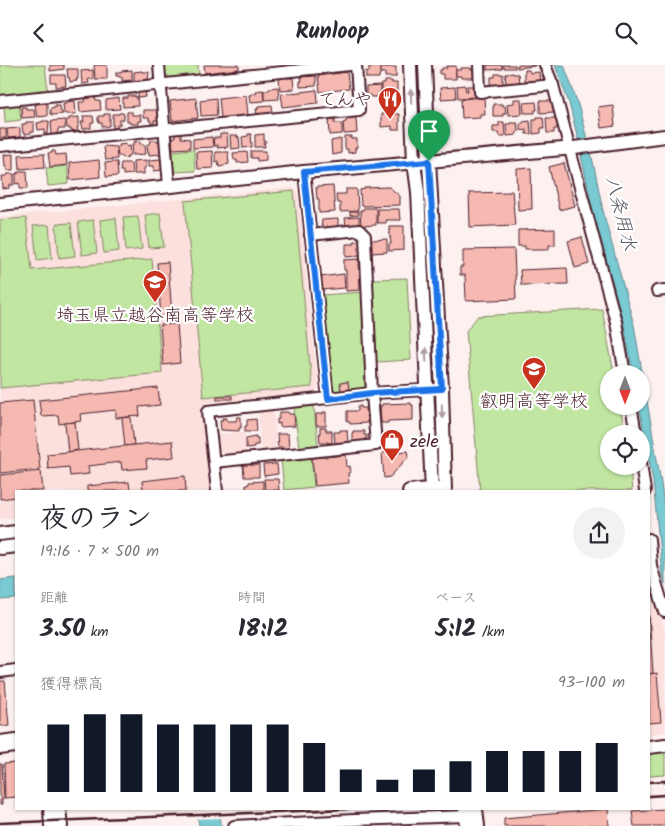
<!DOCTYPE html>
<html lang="ja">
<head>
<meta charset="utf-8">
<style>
  body { margin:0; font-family:Kalam,"Klee One",sans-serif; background:#f2f2f3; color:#2b2b33; height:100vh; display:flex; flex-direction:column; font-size:19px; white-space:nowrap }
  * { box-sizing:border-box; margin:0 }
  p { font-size:16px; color:#7c7c81 }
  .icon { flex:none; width:28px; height:28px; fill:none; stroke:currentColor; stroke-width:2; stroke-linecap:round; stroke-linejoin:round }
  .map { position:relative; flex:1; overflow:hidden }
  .panel { position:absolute; left:15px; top:425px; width:635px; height:320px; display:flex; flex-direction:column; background:#fff; border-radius:0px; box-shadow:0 1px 4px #0004 }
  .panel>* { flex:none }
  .needle { width:32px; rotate:180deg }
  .controls { position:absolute; left:600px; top:300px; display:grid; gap:10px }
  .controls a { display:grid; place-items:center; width:50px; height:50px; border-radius:50%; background:#fff; box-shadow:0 1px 4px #0004; font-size:25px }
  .pin { position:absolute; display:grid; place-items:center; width:42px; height:42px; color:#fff; margin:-51px -21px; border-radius:50% 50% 50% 0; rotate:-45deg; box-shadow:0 0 5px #0007 }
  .pin .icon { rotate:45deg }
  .round { display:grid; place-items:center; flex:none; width:52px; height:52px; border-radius:26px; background:#f2f2f3 }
  .overview { display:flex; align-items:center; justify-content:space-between; height:85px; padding:0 25px }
  h1 { font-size:28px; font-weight:600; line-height:38px }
  .stats { display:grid; grid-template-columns:repeat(3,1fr); gap:8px; height:85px; padding:5px 25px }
  .stats div { display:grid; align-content:center }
  .stats b { font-size:25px; font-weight:600 }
  .stats small { font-size:14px; font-weight:400 }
  .stats p { font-size:14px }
  .chart { height:140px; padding:10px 25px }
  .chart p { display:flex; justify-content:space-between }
  .chart svg { width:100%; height:90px; margin-top:5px; stroke:#111827; stroke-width:6 }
  header { display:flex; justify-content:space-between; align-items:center; height:65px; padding:0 25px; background:#fff; font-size:22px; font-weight:600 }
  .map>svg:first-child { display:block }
  .built { fill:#fbe0dd }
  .green { fill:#c1e6a1; stroke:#868266 }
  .water { fill:#79cad2; stroke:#66868f }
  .pier { fill:#fdf1f0 }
  .building { fill:#f5b9b2; stroke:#4a1f2b }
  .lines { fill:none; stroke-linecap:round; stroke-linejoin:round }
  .minor-casing { stroke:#4a1f2b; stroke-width:14 }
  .tertiary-casing { stroke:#4a1f2b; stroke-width:16 }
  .minor { stroke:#fff; stroke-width:10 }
  .tertiary { stroke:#fff; stroke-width:12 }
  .rail { stroke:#4a1f2b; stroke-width:2.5 }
  .oneway { fill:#ae9aa0 }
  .route-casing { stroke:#fff; stroke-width:10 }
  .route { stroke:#1a73e8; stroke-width:6 }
  .labels { text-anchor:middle; stroke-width:4.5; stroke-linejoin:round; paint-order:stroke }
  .poi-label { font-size:18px; fill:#4a1f2b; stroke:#fff }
  .water-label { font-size:19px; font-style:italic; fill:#5a5b65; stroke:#fff }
</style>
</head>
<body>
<header><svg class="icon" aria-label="back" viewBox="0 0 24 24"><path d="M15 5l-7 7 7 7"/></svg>Runloop<svg class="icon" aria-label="search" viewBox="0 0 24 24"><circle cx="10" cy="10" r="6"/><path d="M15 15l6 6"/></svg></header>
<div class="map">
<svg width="665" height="761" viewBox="0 0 665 761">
  <rect width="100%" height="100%" fill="#fdf1f0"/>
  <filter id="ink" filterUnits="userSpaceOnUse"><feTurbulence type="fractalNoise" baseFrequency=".02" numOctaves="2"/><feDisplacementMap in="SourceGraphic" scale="10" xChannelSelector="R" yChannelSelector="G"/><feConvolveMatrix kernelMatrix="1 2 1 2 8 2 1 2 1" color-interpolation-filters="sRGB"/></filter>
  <g filter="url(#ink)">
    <!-- built -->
    <g class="built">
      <path d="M292 123 298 127 318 324 313 328 204 338 212 426H16V452L0 454V152Z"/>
      <path d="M274 345 277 385 261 386 258 346Z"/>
      <path d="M245 367 246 390 227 391 219 385 218 369Z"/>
      <path d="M649 510 665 567V667L649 670Z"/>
    </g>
    <!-- green -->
    <g class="green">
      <path d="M0 0H45L48 27 0 32Z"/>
      <path d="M163 0H198L199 10 170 13 164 8Z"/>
      <path d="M19 38 21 55 5 57 4 39Z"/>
      <path d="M194 84 195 106 174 107 173 86Z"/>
      <path d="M67 101 69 119 48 121 46 103Z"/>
      <path d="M294 126 312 322 203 332 185 136Z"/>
      <path d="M160 148 164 182 149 183 145 150Z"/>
      <path d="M138 151 142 184 126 186 123 152Z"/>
      <path d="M26 153 32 205 152 194 162 308 0 323V155Z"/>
      <path d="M116 153 119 186 104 188 100 155Z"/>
      <path d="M93 155 97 188 82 190 78 157Z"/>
      <path d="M71 158 75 191 59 193 56 159Z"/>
      <path d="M49 160 52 193 37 195 33 161Z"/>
      <path d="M407 213 411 295 376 297 372 214Z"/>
      <path d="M363 227 365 322 361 326 335 329 332 325 322 230Z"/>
      <path d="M602 244 614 309H609V341H620L625 369H609V401H630L632 426H480L466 266 478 251Z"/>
      <path d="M314 341 318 381 299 383 294 343Z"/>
      <path d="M311 391 314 422 284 425 281 394Z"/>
      <path d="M665 683V710L649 711V686Z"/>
    </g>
    <!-- water -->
    <g class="water">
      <path d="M555 0H564L577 36 587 74H578L569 38Z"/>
      <path d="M591 87 604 150 634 260 661 418 665 449V519L662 509 653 416 639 341H641V309H633L624 260 593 146 581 90Z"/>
      <path d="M16 513V534L0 535V515Z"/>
      <path d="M197 744H220L221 761H199Z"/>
    </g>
    <!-- pier -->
    <path class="pier" d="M194 744H222L223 753 195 754Z"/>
    <!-- building -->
    <g class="building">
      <path d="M50 0H64V4L50 6Z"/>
      <path d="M94 0H107V14H95Z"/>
      <path d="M204 0H239V4L205 8Z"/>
      <path d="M487 0H502V4L487 5Z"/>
      <rect x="503" y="0" width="12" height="3"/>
      <path d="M517 0H535V1L517 3Z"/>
      <path d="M447 1H456V14H443V9H440V5H442V3H447Z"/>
      <path d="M369 2H380V10H379V13H366V6L369 7Z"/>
      <path d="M385 2H396V12H385V8H381V3H385Z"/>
      <path d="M461 3H471V5H473L474 13H461V11H456V5H461Z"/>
      <path d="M67 4H78V14H76L77 16 70 17 69 12 68 13Z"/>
      <path d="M93 5V14H88L89 18 82 19 81 6Z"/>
      <path d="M132 5V15L122 16V12H119V11H116V7H121V6Z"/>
      <path d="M525 5H529L530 8 539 7 540 17H524V8H525Z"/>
      <path d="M142 6V7H149L148 15 134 16V7Z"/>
      <path d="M347 7 349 24 320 27 318 11Z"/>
      <path d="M513 8V9H518L519 18 506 19 505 9Z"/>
      <path d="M495 9H503V20L491 21V12H495Z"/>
      <path d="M51 10H65L66 21 56 22V18H51Z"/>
      <path d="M287 11V13H293L294 24 280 25 279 14 283 13V12Z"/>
      <path d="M316 11V21L300 22V16H302L301 12Z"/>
      <path d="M385 16H392V18H397V27L381 28V19H385Z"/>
      <path d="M465 20 466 26H468L467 21H475L476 32 458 33 457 21Z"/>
      <path d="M380 21V32H371V30H366V22Z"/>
      <path d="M278 22 279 34 264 35V25H269V23Z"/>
      <path d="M455 22 456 33 441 34 440 23Z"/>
      <path d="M138 25H145L146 32 138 33Z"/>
      <path d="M263 25 264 36 250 37 249 30H251V28H256L255 26Z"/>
      <path d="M317 25 318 38 283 42 281 29Z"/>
      <path d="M246 30 248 50 221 53 219 33Z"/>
      <path d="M128 31H135V32H137L138 41 123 42V33H128Z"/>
      <path d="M86 32H95L96 36H100L101 45 80 47 79 37H85Z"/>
      <path d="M484 32 485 49H480V52L462 53 461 34Z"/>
      <path d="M119 33 120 44 106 45V35Z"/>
      <path d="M196 33 198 53 172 56 170 36Z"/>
      <path d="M216 33 217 50 201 51 200 35Z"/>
      <path d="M514 34H521L522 49 508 50 507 39 514 38Z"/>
      <path d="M75 36 76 49H66L64 48 63 38H66V37Z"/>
      <path d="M540 36H553V41H554V47L540 48Z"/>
      <path d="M536 37 537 45H535V48H524L523 38Z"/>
      <path d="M47 38V51L37 52 35 39Z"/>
      <path d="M493 39H502V41H505L506 48H503V51H493Z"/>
      <path d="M55 40H60L61 46H62L63 49 51 50V48L50 49V43L55 42Z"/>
      <path d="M272 40 273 48 257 49 256 44H258V41Z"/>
      <path d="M613 40 615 61 601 63 598 42Z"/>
      <path d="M21 42H26V44H34L35 52 22 53Z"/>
      <path d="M143 45H157L158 56H154V59H151V56H149V53H143Z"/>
      <path d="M127 47H132V50H140L141 56H138V59H130V57H127Z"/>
      <path d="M119 48H123V49H124V55H120V60H117V63H113V49H119Z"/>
      <path d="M104 49H110V61L102 62V58H99V56H98V51H104Z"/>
      <path d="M381 49H399V65H392V61L381 62Z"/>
      <path d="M83 51H93L94 58H91V63L83 64 81 57H84Z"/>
      <path d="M79 52V62H77L78 66 72 67V65H70V63H67L66 55H69V53Z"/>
      <path d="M537 52H543L544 63H541V68L533 69V54H537Z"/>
      <path d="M356 53 357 68 344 69 343 57 346 56V54Z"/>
      <path d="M546 53H557V64H554V68H547Z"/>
      <path d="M329 54H335V58H342V69L330 70Z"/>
      <path d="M65 55V64H58V68H56V70H52L51 56Z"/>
      <path d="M530 55 531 69H526V64L520 65V58H523V56Z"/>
      <path d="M42 56H49L48 69H45V64L38 65 37 58 42 57Z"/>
      <path d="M26 57H34V67H31V69L24 70V68H23L22 59H26Z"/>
      <path d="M499 57H504L505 71H499L498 67H493V61H499Z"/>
      <path d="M510 57H517L518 66 516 67V70L507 71 506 59H510Z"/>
      <path d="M20 63V72L8 73 7 64Z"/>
      <rect x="0" y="64" width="6" height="9"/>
      <path d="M175 69H181V73L190 74V83L173 84 172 73H175Z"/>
      <path d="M220 69H227L228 82 217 83V80L214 81 213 73H220Z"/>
      <path d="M248 69H251L252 82 243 83 242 72 248 71Z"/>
      <path d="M264 69V76H266V78H264L265 82H255V70Z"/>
      <path d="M230 71H237V73L239 72 240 83 231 84Z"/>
      <path d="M212 72 213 82 193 83V74Z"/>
      <path d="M345 72H352V74H357V83H355V87L348 88V84H345Z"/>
      <path d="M341 74V88L332 90 331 76Z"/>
      <path d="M151 75H157L158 77H160L161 89 149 90V87H148L147 80 150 79Z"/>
      <path d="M141 76V79H145L146 89 133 90 132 80H134V77Z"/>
      <path d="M126 78V81L130 80 131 90 128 91V92L123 93V91H118L117 82 120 81 119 79Z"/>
      <path d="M105 81 116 82 117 94 105 95 103 82Z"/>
      <path d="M52 86H55L56 90 66 89 67 100 50 102 48 88H52Z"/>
      <path d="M212 86 213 103 197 104 196 87Z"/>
      <path d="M251 86H266V95L257 96V93H251Z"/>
      <path d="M215 87H228L229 99 219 101 218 96 215 97Z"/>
      <path d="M247 87 248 97 237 98V95H234L233 88Z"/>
      <path d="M13 89V105H7L6 101H5L4 90Z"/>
      <path d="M44 89 45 102 20 104 19 90Z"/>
      <path d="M161 94 162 105 154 106V101H149V95Z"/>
      <path d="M99 95 100 112 70 115 69 98Z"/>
      <path d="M146 95V102L144 103V109H134L133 96Z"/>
      <path d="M113 97H117L118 111 106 112 105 98Z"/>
      <path d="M121 98H131L132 109 123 110V106H120Z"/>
      <path d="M564 98 575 141 559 145 549 102Z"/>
      <path d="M531 103 532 144 518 145 517 104Z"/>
      <path d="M19 106H27L28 123H20V118L16 119V109L19 108Z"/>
      <path d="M7 109H14V120H10V123L3 124 2 111H7Z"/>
      <path d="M333 121 335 147 319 148V134H317L316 122Z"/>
      <path d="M389 122 400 131V140L361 141 360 125 365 124V123Z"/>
      <path d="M346 124H357L358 146 340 147V138H337L336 129H346Z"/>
      <path d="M510 125H512L515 160 470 162 469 128 510 127Z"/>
      <path d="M363 143H376V160L361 161 360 146 363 145Z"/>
      <path d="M377 144H399L400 155H385L386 158H377Z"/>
      <path d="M350 147H358V150L350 151Z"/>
      <path d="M359 152V160L346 161 345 153Z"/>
      <path d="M338 154V164L321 165 322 155Z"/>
      <path d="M389 161H404V185L389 186V179H391Z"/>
      <path d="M555 164V180H549V184H525V181H518V165Z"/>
      <path d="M582 172 589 199 575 203 568 176Z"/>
      <path d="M387 174V187L371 188V175Z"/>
      <path d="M354 176H360V190H357V191L346 192V179H354Z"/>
      <path d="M514 184 516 234 466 236 465 210H460V202H463V185Z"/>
      <path d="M359 194 360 225 346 226V205H344V195Z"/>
      <path d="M168 197 172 251 161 252 157 198Z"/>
      <path d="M567 203 568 219 521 220 520 205Z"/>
      <path d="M344 209 345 223 321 225 320 212Z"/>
      <path d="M177 259 180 298 163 300 160 260Z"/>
      <path d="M348 317 349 325 341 326 340 318Z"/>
      <path d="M158 323 160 340 139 342 140 351 116 353V345L80 349 81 356 59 359 58 350 41 351 39 335Z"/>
      <rect x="217" y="331" width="15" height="3"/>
      <path d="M33 335 40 404 0 408V338Z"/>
      <path d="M411 338V340H413V355L388 356V358H381L380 341H382V339Z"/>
      <path d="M358 341H361V343H366L367 358 350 359V357H347V346H358Z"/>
      <path d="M280 347H289V349H294L295 361 280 362V358L277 359V354H279V351L280 350Z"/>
      <path d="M323 347H326V361H316V349H323Z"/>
      <path d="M131 352 134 380 125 381 122 353Z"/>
      <path d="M237 352H241V363H239V366L221 365 220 355H223V353H227V356H236Z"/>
      <path d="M256 354 257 366H245V361H247V355Z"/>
      <path d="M75 357 78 385 68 387 65 358Z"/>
      <path d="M320 363H326V366H332V378H328V377H320L319 368H320Z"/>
      <path d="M340 365H347L348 377 335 378 334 367H340Z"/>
      <path d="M353 366H364V370H367V373H365V375H363V376L352 377V368H353Z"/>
      <path d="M277 369H288L289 384H282V382H278Z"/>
      <path d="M256 371V373H258V380H254V382L246 383V373Z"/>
      <path d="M172 376 174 392 146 395 147 403 122 405 121 397 88 401 89 409 70 411 69 402 48 404 47 389Z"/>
      <path d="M408 386 409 391 390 412 384 413 382 388Z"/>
      <path d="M346 390 347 402 350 401 351 407 348 408 349 418 315 421 312 393Z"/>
      <path d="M243 398H250V400H259V412H244Z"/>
      <path d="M277 399 278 409 264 411 263 400Z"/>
      <path d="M41 406 43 426H16V432L0 434V410Z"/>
      <path d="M185 411 186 426H143L142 416Z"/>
      <path d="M264 414H278L279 425H265Z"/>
      <path d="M263 416V426H246V420L249 419V417Z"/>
      <path d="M129 417 130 426H87V421Z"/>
      <path d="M649 549 653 608 649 609Z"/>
      <path d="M657 608 661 657 649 658V609Z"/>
      <path d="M0 616H5L9 660 0 661Z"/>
      <path d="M15 698 16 700V732L5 733 4 699Z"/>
      <path d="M0 699H2L4 734H2V740H0Z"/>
      <path d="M608 744 609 761H504V753Z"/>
      <path d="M665 744V761H634L632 746Z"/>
    </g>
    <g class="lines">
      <defs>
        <g id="minor">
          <path d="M159 0 169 121"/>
          <path d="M479 0 480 27 553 20"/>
          <path d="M545 0 553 20 586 145 616 257 625 309"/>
          <path d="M0 36 350 0"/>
          <path d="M0 81 359 45 356 0"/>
          <path d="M657 226 665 225"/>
          <path d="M328 333 372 328 442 324"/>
          <path d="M631 341 636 369"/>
          <path d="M214 397 376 380 372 328 365 171 359 165 310 170"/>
          <path d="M641 398 645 426"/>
          <path d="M217 426 208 346 328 333 304 107"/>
          <path d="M649 474 651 501 665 547"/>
          <path d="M0 607 16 605"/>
          <path d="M0 676 16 674"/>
          <path d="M0 684 16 682"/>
          <path d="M234 761 354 755 466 751"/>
        </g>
        <g id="tertiary">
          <path d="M410 0 414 97 418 127 432 426"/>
          <path d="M425 0 429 96 442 324 445 426"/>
          <path d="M0 139 304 107 574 83 665 71"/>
          <path d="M409 426 439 423"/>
          <path d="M0 469 16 467"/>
          <path d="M0 483 16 481"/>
          <path d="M649 682 665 680"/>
          <path d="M50 744 51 761"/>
          <path d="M59 744 61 761"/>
          <path d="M465 744 467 761"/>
          <path d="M476 744 478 761"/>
        </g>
      </defs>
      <!-- minor casing -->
      <use href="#minor" class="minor-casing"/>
      <!-- tertiary casing -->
      <use href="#tertiary" class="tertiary-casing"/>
      <!-- minor -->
      <use href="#minor" class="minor"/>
      <!-- tertiary -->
      <use href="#tertiary" class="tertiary"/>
      <!-- rail -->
      <g class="rail">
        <path d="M649 717 665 716"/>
        <path d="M649 731 665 730"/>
        <path d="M0 758 348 744"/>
      </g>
    </g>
    <!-- one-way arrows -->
    <defs><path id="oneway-solid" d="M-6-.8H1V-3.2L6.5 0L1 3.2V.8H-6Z" transform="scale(1.25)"/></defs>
    <g class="oneway">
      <use href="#oneway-solid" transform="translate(411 31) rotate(-92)"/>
      <use href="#oneway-solid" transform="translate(426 290) rotate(-93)"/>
      <use href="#oneway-solid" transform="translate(442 346) rotate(88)"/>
    </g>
  </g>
  <g class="lines" filter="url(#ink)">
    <defs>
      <path id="route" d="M429 96 442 324 372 328 328 334 304 107Z"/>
    </defs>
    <!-- route casing -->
    <use href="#route" class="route-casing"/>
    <!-- route -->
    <use href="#route" class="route"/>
  </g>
  <!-- icons -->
  <defs>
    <symbol id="restaurant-pin" viewBox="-11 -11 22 30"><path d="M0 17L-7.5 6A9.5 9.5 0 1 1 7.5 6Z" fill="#c8321e" stroke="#fff"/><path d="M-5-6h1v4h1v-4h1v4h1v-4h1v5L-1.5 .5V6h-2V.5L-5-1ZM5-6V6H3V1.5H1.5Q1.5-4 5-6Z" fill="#fff"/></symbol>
    <symbol id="school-pin" viewBox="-11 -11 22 30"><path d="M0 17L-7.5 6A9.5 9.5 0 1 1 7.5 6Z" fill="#c8321e" stroke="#fff"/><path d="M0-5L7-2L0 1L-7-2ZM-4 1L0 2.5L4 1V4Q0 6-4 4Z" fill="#fff"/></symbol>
    <symbol id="shop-pin" viewBox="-11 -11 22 30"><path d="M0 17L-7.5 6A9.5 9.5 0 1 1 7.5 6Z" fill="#c8321e" stroke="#fff"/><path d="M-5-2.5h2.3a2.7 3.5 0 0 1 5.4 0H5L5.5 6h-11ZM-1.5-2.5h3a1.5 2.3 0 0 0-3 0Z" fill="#fff"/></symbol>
  </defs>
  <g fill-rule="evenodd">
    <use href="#restaurant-pin" x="376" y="20" width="28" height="38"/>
    <use href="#school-pin" x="141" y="203" width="28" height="38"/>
    <use href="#school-pin" x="520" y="290" width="28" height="38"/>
    <use href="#shop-pin" x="378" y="362" width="28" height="38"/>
  </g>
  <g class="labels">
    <!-- poi labels -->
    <g class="poi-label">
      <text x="372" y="40" text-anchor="end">てんや</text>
      <text x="155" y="256">埼玉県立越谷南高等学校</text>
      <text x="534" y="342">叡明高等学校</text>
      <text x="410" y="382" text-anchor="start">zele</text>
    </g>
    <!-- water labels -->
    <g class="water-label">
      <text transform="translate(622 148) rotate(76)" y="7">八条用水</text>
    </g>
  </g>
</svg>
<div class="controls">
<a><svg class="needle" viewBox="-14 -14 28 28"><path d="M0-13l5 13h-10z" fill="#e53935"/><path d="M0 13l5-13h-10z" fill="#7c7c81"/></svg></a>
<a><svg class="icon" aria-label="locate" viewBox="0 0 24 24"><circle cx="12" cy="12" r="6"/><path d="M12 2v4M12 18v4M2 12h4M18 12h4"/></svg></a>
</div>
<div class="pin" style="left:429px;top:96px;background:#1e9e55"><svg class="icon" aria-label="arrive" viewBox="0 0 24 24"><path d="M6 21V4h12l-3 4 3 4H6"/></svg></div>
<section class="panel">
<div class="overview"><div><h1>夜のラン</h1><p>19:16 · 7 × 500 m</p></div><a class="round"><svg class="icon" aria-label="share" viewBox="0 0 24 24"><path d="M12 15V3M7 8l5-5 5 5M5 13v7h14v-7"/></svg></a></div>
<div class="stats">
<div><p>距離</p><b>3.50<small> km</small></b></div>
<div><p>時間</p><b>18:12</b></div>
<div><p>ペース</p><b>5:12<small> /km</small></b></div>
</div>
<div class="chart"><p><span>獲得標高</span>93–100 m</p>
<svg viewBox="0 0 160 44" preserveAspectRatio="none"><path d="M5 44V11M15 44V6M25 44V6M35 44V11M45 44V11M55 44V11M65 44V11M75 44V20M85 44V33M95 44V38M105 44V33M115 44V29M125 44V24M135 44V24M145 44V24M155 44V20"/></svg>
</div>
</section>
</div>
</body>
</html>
